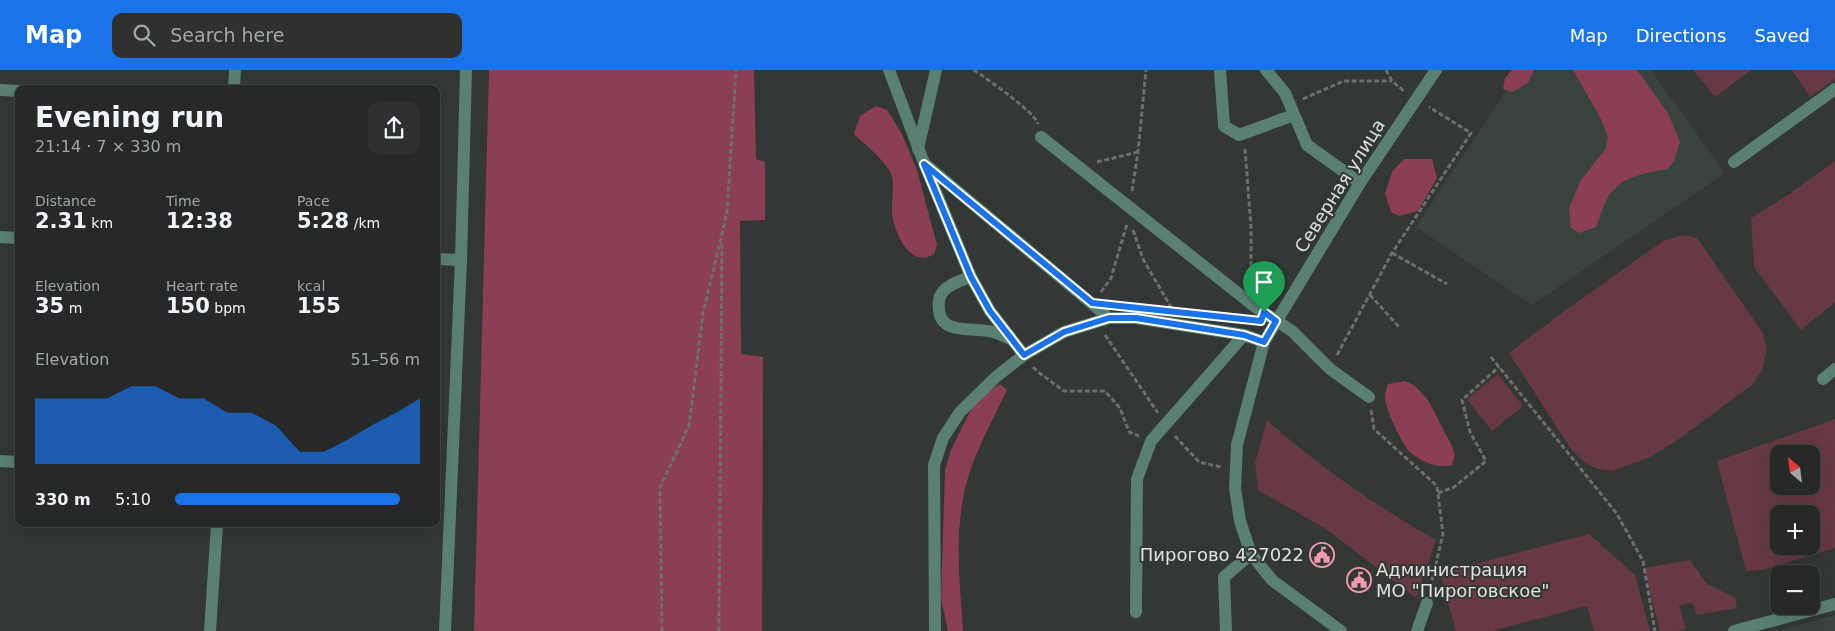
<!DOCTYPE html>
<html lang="en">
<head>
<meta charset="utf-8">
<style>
  body { margin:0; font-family:"DejaVu Sans",sans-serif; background:#2e3130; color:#f1f3f6; height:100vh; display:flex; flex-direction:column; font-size:19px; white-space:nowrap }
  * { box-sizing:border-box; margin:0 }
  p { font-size:16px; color:#a4a6a8 }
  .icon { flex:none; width:28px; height:28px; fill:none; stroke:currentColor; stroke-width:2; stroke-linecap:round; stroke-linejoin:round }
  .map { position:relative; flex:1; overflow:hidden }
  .drawer { position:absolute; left:15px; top:15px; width:425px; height:442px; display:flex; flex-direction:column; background:#262928; border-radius:10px; box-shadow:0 5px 20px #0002,0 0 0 1px #424545 }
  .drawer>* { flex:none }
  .needle { width:32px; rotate:332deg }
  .fabs { position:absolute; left:1770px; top:375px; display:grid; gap:10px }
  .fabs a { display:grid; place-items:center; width:50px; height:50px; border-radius:10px; background:#262928; box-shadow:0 5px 20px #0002,0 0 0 1px #424545; font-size:25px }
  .pin { position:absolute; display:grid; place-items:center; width:42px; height:42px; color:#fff; margin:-51px -21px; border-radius:50% 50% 50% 0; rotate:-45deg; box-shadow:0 0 5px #0007 }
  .pin .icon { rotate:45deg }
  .round { display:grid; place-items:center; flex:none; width:52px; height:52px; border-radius:10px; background:#2e3130 }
  .head { display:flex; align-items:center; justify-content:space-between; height:85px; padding:0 20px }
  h1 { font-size:28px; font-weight:600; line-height:38px }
  .metrics { display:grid; grid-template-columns:repeat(3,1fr); gap:8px; height:85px; padding:5px 20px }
  .metrics div { display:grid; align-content:center }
  .metrics b { font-size:21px; font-weight:600 }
  .metrics small { font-size:14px; font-weight:400 }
  .metrics p { font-size:14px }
  .chart { height:140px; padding:10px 20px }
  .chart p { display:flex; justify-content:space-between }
  .chart svg { width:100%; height:90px; margin-top:5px; fill:#1a73e8; opacity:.7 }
  ul { padding:0 20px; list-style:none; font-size:16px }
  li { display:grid; grid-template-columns:80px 60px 1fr; align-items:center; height:38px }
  li i { height:12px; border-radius:6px; background:#1a73e8 }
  header { display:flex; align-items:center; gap:30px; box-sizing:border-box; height:70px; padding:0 25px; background:#1a73e8; color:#fff }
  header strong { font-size:24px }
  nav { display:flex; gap:28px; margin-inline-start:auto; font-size:18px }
  .search { width:350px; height:45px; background:#2e3130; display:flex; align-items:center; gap:12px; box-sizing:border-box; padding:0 18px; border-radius:10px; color:#a4a6a8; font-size:19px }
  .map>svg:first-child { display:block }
  .built { fill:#394340 }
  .green { fill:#663943; fill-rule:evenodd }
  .forest { fill:#8c3e53 }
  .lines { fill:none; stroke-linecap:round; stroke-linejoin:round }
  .path { stroke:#6c6f6d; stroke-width:3; stroke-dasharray:5 2.5; stroke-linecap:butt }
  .minor { stroke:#598073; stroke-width:12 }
  .route-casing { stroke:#fff; stroke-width:10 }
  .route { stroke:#1a73e8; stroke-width:6 }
  .labels { text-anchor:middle; stroke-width:4; stroke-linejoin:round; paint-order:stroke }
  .street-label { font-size:18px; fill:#dfe1e0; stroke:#333735 }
  .poi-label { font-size:18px; fill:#dfe1e0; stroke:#333735; text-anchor:end }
</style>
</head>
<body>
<header>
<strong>Map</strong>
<div class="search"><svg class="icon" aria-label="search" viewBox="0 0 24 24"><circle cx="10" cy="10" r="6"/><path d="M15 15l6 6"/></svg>Search here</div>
<nav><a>Map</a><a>Directions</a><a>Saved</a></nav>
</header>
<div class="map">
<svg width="1835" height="561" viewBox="0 0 1835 561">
  <rect width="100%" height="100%" fill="#333735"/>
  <!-- built -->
  <g class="built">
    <path d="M1520 0H1651L1725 103 1532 235 1416 157Z"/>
    <path d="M1835 545V561H1777Z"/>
  </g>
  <!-- green -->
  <g class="green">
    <path d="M1693 0H1751L1715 27Z"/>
    <path d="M1792 0H1835V9L1810 27Z"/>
    <path d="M1835 91V232L1801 260 1754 197 1751 148 1788 125Z"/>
    <path d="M1683 165 1697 168 1763 263 1767 279 1762 300 1753 314 1679 369 1650 387 1613 401 1598 399 1585 393 1571 379 1509 283 1555 248 1663 171Z"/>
    <path d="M1498 304 1523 336 1492 361 1467 329Z"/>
    <path d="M1835 349V478L1762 500 1746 501 1717 391ZM1779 384H1811V416H1779ZM1779 444H1811V476H1779Z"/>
    <path d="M1267 350C1319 396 1376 436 1436 470L1416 528 1326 459 1258 420 1255 393Z"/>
    <path d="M1589 464 1635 505 1650 561H1594L1587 536 1492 561H1456L1440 503Z"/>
    <path d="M1690 490 1706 513 1735 528 1737 538 1697 545 1692 533 1679 536 1686 559 1678 561H1660L1644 498Z"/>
  </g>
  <!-- forest -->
  <g class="forest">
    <path d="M489 0H754L756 89 765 92V150L740 151 741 284 763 287 762 561H474Z"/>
    <path d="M1512 0H1534L1528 13 1512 22 1503 19 1505 8Z"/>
    <path d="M1573 0H1637L1668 43 1680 72 1674 91 1668 99C1646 103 1621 106 1608 127 1603 135 1600 147 1596 157L1579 163 1571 158 1569 138 1581 110 1606 78 1608 68 1601 49Z"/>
    <path d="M876 36 887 40 902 64 917 100 937 175 934 184C912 198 897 168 893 149 890 136 895 120 892 107 889 93 864 74 854 64L860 46Z"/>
    <path d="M1404 89H1432L1437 108 1418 141 1399 146 1391 142 1385 124 1392 102Z"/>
    <path d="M1405 311 1414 315 1428 330 1452 376 1455 385 1452 395C1437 399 1422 392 1410 382 1402 375 1384 336 1385 326 1385 322 1387 318 1388 314Z"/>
    <path d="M1000 314 1007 320C992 352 973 384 965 419 954 466 960 514 963 561H948L941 528 945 401 950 382 976 329Z"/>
  </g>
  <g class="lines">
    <!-- path -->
    <g class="path">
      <path d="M974 0C987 9 1035 42 1038 54"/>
      <path d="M1386 0 1392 11 1405 22"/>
      <path d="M1303 29 1344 11H1392"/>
      <path d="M1245 79 1251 157V215"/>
      <path d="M1097 92 1138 82"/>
      <path d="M1132 121 1138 82 1146 0"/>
      <path d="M1133 160 1143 189 1172 239"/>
      <path d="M1392 183 1447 214"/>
      <path d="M1101 222 1111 208 1127 154"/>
      <path d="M1370 225 1400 258"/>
      <path d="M1105 265 1158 343"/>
      <path d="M1337 285 1392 183 1471 63 1429 37"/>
      <path d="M1491 287 1617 444 1643 491 1655 561"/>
      <path d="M1033 297 1038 302 1064 321H1105L1120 338 1129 362 1139 366"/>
      <path d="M1371 340 1374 359 1437 416 1443 464 1430 519"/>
      <path d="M1175 366 1199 392 1221 397"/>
      <path d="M1438 423 1454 417 1486 391 1470 362 1462 330 1499 297"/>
      <path d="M662 561 660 417 689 356 703 243 727 143 736 0"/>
      <path d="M719 561 722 172"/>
    </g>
    <!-- minor -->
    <g class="minor">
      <path d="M889 0 924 93 971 207 990 241 1024 285"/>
      <path d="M1220 0 1224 56 1239 65 1294 45"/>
      <path d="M1266 0 1285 23 1307 75 1360 113"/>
      <path d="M234 19 235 0"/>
      <path d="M0 20 19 21"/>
      <path d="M1041 67 1254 236 1292 261 1330 299 1369 327"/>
      <path d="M918 79 936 0"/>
      <path d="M1734 92 1835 19"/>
      <path d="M925 94 1109 248"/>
      <path d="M0 167 19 168"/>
      <path d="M436 189 461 190"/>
      <path d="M971 207C959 211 940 217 939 231 935 268 972 256 993 262 999 263 1005 267 1011 269"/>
      <path d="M1823 309 1835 299"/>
      <path d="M0 391 19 392"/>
      <path d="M1136 542 1137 409 1151 371 1244 265"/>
      <path d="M210 561 217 454"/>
      <path d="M445 561 461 190 466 0"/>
      <path d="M935 561 934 395 943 368 960 342 997 306 1024 285 1064 262 1109 248H1136L1244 265 1264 272"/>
      <path d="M1226 561 1224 507 1251 484"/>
      <path d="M1341 561 1272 510 1251 484 1240 451 1235 418 1237 375 1264 272 1360 113 1436 0"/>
      <path d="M1417 561 1427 533"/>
      <path d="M1734 561 1835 534"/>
    </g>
  </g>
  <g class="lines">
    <defs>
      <path id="route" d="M924 94 1092 233 1261 251 1264 242 1276 251 1264 272 1244 265 1136 248H1109L1064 262 1024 285 990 241 971 207Z"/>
    </defs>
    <!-- route casing -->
    <use href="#route" class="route-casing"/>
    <!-- route -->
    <use href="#route" class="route"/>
  </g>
  <!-- icons -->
  <defs>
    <symbol id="civic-ring" viewBox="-11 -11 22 22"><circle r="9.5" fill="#333735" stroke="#f29aad" stroke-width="1.5"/><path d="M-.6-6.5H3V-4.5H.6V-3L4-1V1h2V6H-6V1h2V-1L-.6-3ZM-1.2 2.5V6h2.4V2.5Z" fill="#f29aad"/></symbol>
  </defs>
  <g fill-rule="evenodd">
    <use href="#civic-ring" x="1308" y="471" width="28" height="28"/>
    <use href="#civic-ring" x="1345" y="496" width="28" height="28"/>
  </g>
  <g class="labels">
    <!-- street labels -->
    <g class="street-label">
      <text transform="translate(1340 116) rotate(-58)" y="6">Северная улица</text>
    </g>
    <!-- poi labels -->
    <g class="poi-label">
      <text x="1304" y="491">Пирогово 427022</text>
      <text x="1376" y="506" text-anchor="start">Администрация<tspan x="1376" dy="21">МО "Пироговское"</tspan></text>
    </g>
  </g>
</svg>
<div class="fabs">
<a><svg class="needle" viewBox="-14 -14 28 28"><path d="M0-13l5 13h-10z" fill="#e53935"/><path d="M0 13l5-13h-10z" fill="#a4a6a8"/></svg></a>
<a>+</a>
<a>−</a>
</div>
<div class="pin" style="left:1264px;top:242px;background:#1e9e55"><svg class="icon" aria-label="arrive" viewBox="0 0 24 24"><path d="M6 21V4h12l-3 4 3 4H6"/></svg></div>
<section class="drawer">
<div class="head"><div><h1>Evening run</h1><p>21:14 · 7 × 330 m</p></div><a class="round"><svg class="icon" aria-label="share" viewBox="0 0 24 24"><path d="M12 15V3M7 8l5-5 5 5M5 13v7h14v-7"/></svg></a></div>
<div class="metrics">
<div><p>Distance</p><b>2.31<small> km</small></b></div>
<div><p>Time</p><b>12:38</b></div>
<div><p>Pace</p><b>5:28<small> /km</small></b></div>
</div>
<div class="metrics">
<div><p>Elevation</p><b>35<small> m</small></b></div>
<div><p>Heart rate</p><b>150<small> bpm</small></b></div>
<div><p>kcal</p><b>155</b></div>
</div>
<div class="chart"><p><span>Elevation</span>51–56 m</p>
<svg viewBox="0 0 160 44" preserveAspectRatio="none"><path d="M0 44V12L10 12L20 12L30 12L40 6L50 6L60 12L70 12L80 19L90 19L100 25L110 38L120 38L130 32L140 25L150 19L160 12V44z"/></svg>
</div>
<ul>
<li><b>330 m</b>5:10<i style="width:92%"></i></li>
</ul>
</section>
</div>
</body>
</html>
